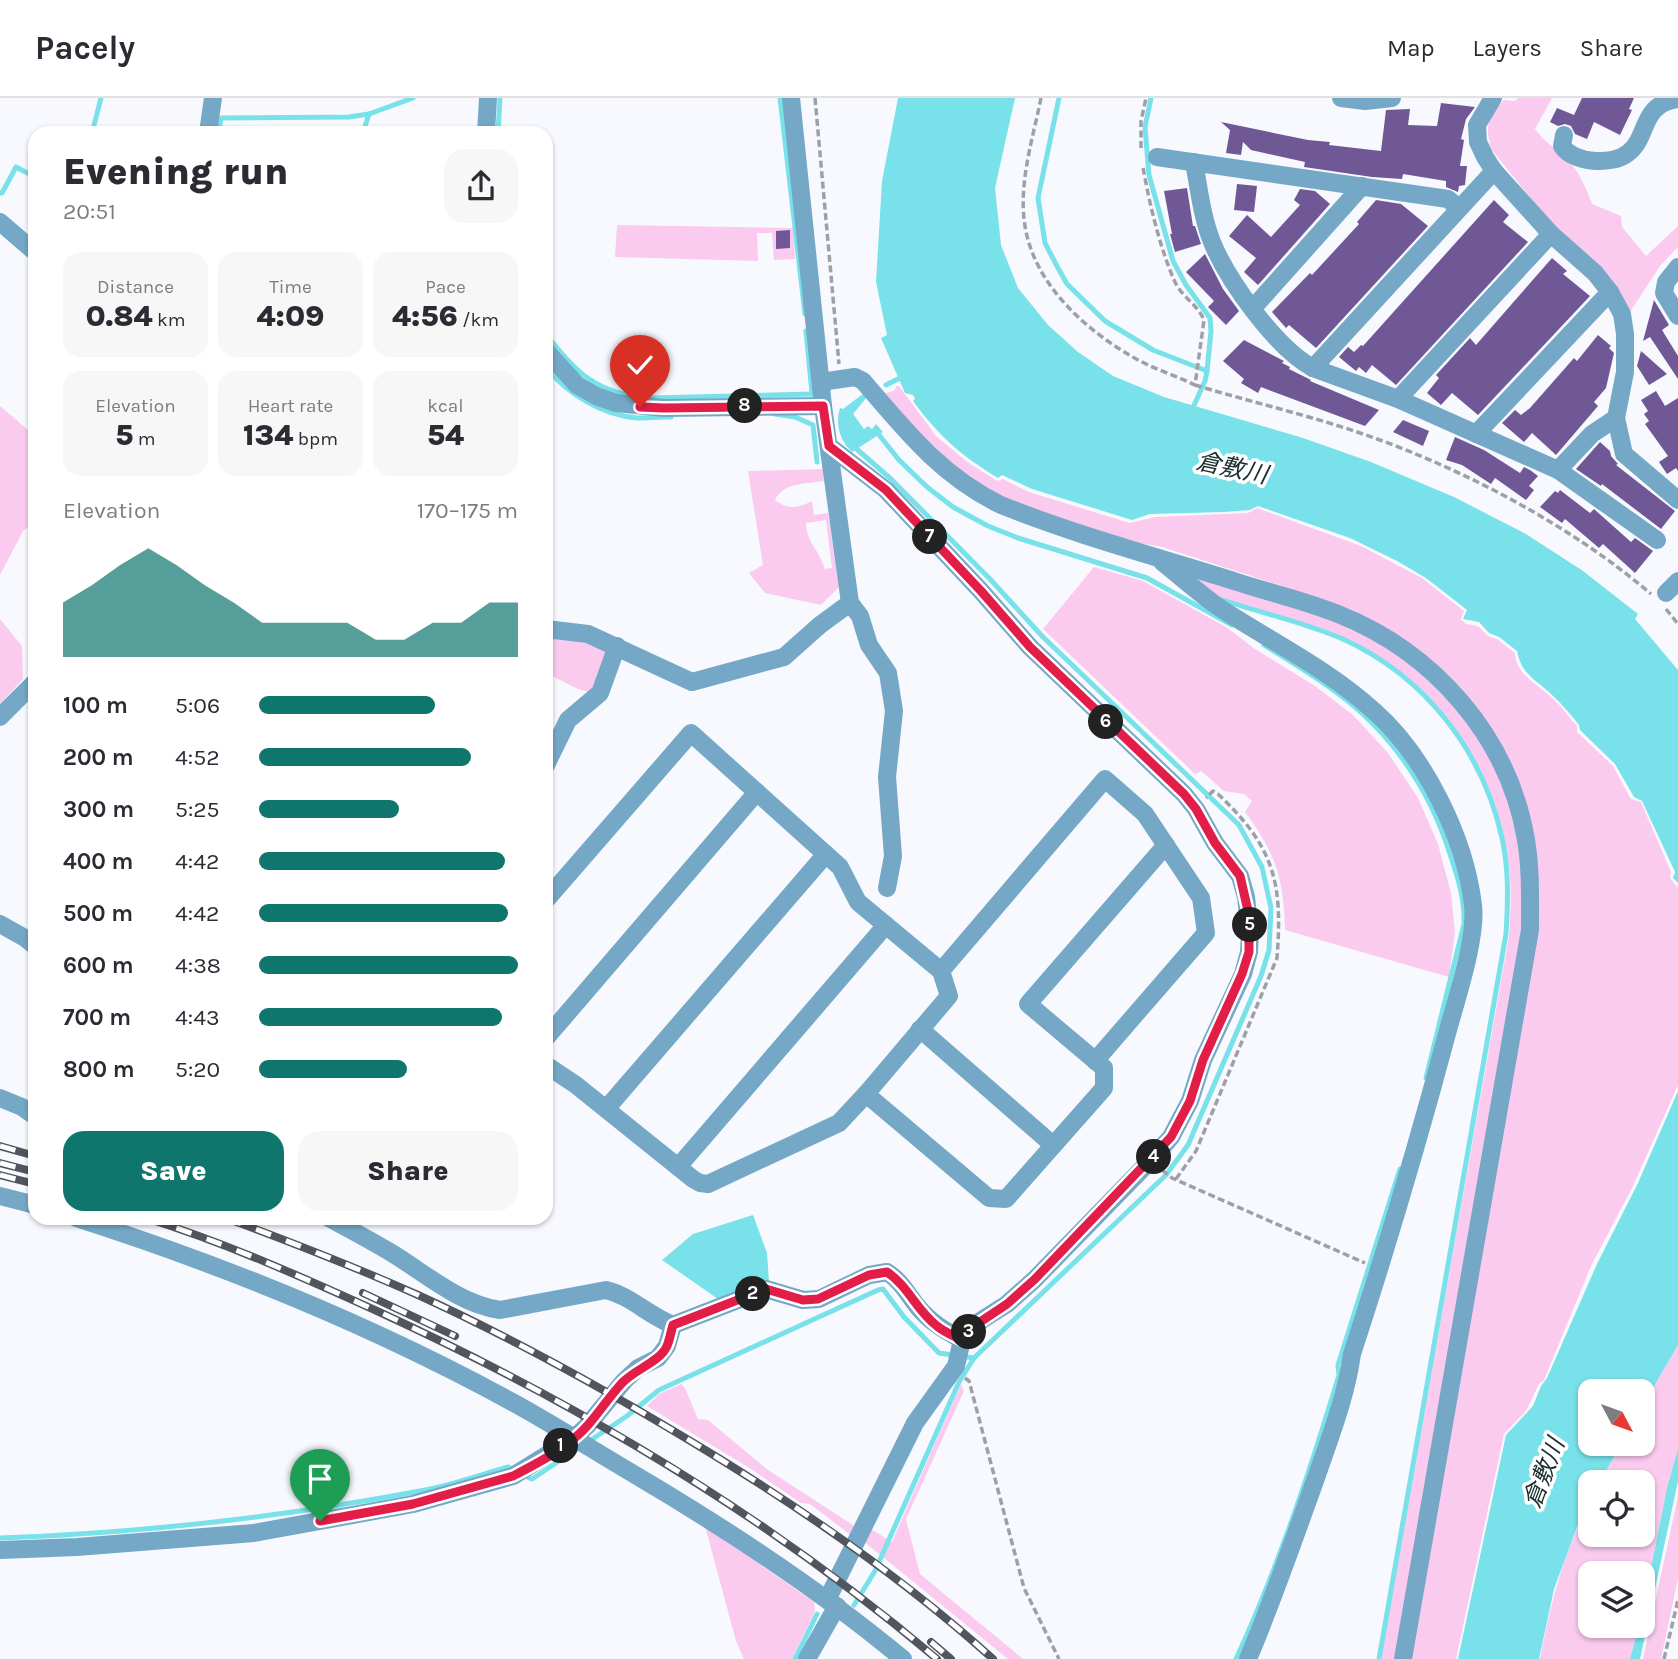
<!DOCTYPE html>
<html lang="en">
<head>
<meta charset="utf-8">
<style>
  body { margin:0; font-family:Karla,"Noto Sans JP",sans-serif; background:#f7f7f7; color:#2b2b33; height:100vh; display:flex; flex-direction:column; font-size:26px; white-space:nowrap }
  * { box-sizing:border-box; margin:0 }
  p { font-size:23px; color:#7c7c81 }
  .icon { flex:none; width:38px; height:38px; fill:none; stroke:currentColor; stroke-width:2; stroke-linecap:round; stroke-linejoin:round }
  .map { position:relative; flex:1; overflow:hidden }
  .sheet { position:absolute; left:28px; top:28px; width:525px; height:1099px; display:flex; flex-direction:column; background:#fff; border-radius:21px; box-shadow:0 2px 5px #0004 }
  .sheet>* { flex:none }
  .needle { width:46px; rotate:131deg }
  .tools { position:absolute; left:1578px; top:1281px; display:grid; gap:14px }
  .tools a { display:grid; place-items:center; width:77px; height:77px; border-radius:14px; background:#fff; box-shadow:0 2px 5px #0004; font-size:35px }
  .pin { position:absolute; display:grid; place-items:center; width:60px; height:60px; color:#fff; margin:-72px -30px; border-radius:50% 50% 50% 0; rotate:-45deg; box-shadow:0 0 7px #0007 }
  .pin .icon { rotate:45deg }
  .km { position:absolute; width:35px; height:35px; margin:-18px; border-radius:50%; background:#222; color:#fff; font-size:19px; line-height:35px; text-align:center }
  .round { display:grid; place-items:center; flex:none; width:74px; height:74px; border-radius:21px; background:#f7f7f7 }
  .overview { display:flex; align-items:center; justify-content:space-between; height:119px; padding:0 35px }
  h1 { font-size:38px; font-weight:800; line-height:52px }
  .stats { display:grid; grid-template-columns:repeat(3,1fr); gap:10px; height:119px; padding:7px 35px }
  .stats div { display:grid; align-content:center; border-radius:18px; background:#f7f7f7; text-align:center }
  .stats b { font-size:30px; font-weight:800 }
  .stats small { font-size:19px; font-weight:400 }
  .stats p { font-size:19px }
  .chart { height:196px; padding:14px 35px }
  .chart p { display:flex; justify-content:space-between }
  .chart svg { width:100%; height:126px; margin-top:7px; fill:#0f766e; opacity:.7 }
  .cta { display:flex; gap:14px; margin-top:auto; padding:14px 35px }
  .cta a { flex:1; height:80px; border-radius:21px; background:#0f766e; color:#fff; font-size:28px; font-weight:800; line-height:80px; text-align:center }
  .cta a+a { background:#f7f7f7; color:#2b2b33 }
  ul { padding:0 35px; list-style:none; font-size:23px }
  li { display:grid; grid-template-columns:112px 84px 1fr; align-items:center; height:52px }
  li i { height:18px; border-radius:9px; background:#0f766e }
  header { display:flex; align-items:center; gap:42px; box-sizing:border-box; height:98px; padding:0 35px; background:#fff; border-bottom:2px solid #e1e1e2 }
  header strong { font-size:33px }
  nav { display:flex; gap:38px; margin-inline-start:auto; font-size:24px }
  .map>svg:first-child { display:block }
  .green { fill:#facaef; fill-rule:evenodd }
  .water { fill:#78e1e9 }
  .lines { fill:none; stroke-linecap:round; stroke-linejoin:round }
  .stream { stroke:#78e1e9; stroke-width:5 }
  .building { fill:#705896 }
  .path { stroke:#9da0a7; stroke-width:3.5; stroke-dasharray:7 3.5; stroke-linecap:butt }
  .minor { stroke:#74a8c6; stroke-width:18 }
  .rail-casing { stroke:#51555d; stroke-width:8 }
  .rail { stroke:#fff; stroke-width:5; stroke-dasharray:16; stroke-linecap:butt }
  .route-casing { stroke:#fff; stroke-width:14 }
  .route { stroke:#e11d48; stroke-width:9 }
  .labels { text-anchor:middle; stroke-width:7; stroke-linejoin:round; paint-order:stroke }
  .water-label { font-size:24px; font-style:italic; fill:#1a2e2f; stroke:#fff }
</style>
</head>
<body>
<header>
<strong>Pacely</strong>
<nav><a>Map</a><a>Layers</a><a>Share</a></nav>
</header>
<div class="map">
<svg width="1678" height="1561" viewBox="0 0 1678 1561">
  <rect width="100%" height="100%" fill="#f7f9fe"/>
  <!-- green -->
  <g class="green">
    <path d="M1518 0H1552L1535 31C1547 47 1555 49 1568 62 1580 75 1586 90 1592 106L1621 118 1622 129 1646 158 1678 128V149L1660 168 1630 214 1564 141 1491 51C1485 28 1487 19 1504 2L1515 3Z"/>
    <path d="M617 127 793 130 795 161 774 162 772 135H757L758 163 615 159ZM776 133H790V150H776Z"/>
    <path d="M896 288H899L936 338 966 363 997 383 1003 381 1029 394 1130 425 1155 419 1248 415 1257 410 1361 448 1422 480 1464 513 1461 521 1466 526 1478 528 1488 538 1497 541 1515 555C1516 576 1535 585 1550 598 1560 606 1568 618 1577 628V634L1613 668 1631 701 1641 704 1671 774 1670 780 1678 790V987L1633 1088 1591 1168 1544 1282 1539 1286 1526 1313 1504 1336 1456 1561H1410L1517 946 1527 713 1448 579 1285 489 1162 449 1139 445 1127 447 967 385 881 297 895 292Z"/>
    <path d="M0 308 35 338V423L23 433 0 477Z"/>
    <path d="M823 371 824 383C806 386 784 384 775 402 788 412 798 410 812 403L814 417 828 415 839 489 821 507 765 495 749 475 763 467 748 373ZM826 422 832 470 825 471C818 449 807 446 806 425Z"/>
    <path d="M1094 469 1143 483 1226 529 1255 551 1315 588 1353 617 1388 655 1418 700 1438 746 1451 795 1455 834 1449 879 1285 832C1284 781 1276 756 1245 714L1252 703 1244 696 1224 693 1201 673 1195 676 1043 531Z"/>
    <path d="M1179 471 1353 527 1423 571 1476 630 1511 698 1528 796 1398 1561H1381L1509 838C1510 818 1512 798 1510 779 1502 674 1437 580 1341 538 1303 521 1262 516 1223 501 1208 495 1193 480 1179 471Z"/>
    <path d="M0 521 22 548 23 581 0 606Z"/>
    <path d="M546 538 573 540 609 551 593 595 578 591 546 575Z"/>
    <path d="M1678 1247V1351L1667 1390 1643 1510V1475H1591V1528H1639L1630 1561H1540C1551 1504 1563 1455 1591 1402V1437H1643V1384H1600L1621 1346H1643V1307Z"/>
    <path d="M681 1286 685 1290 698 1321 708 1322 768 1372 856 1429 852 1438 810 1406 801 1405 748 1369 647 1308 659 1296Z"/>
    <path d="M961 1286 964 1293 906 1421 920 1476 1023 1561H1008L862 1442 869 1430 892 1444Z"/>
    <path d="M1678 1398V1480L1661 1561H1643Z"/>
    <path d="M705 1428 814 1504 815 1513 792 1561H744L736 1543Z"/>
  </g>
  <!-- water -->
  <g class="water">
    <path d="M898 0H1015L995 90 1001 147 1018 190 1048 227 1078 254 1113 278 1164 299 1303 340 1371 364 1454 399 1526 436 1583 473 1638 516 1635 521 1678 572V785L1673 780 1675 774 1642 703 1634 699 1615 666 1580 632 1579 627C1571 617 1562 606 1552 597 1537 582 1522 578 1517 553L1499 539 1489 535 1479 524 1463 521 1467 512 1426 480 1397 463 1350 440 1258 408 1250 412 1224 414 1150 416 1132 422 1032 391 1002 377 998 380C960 357 939 338 913 303L915 301 913 297 905 295 881 240 887 237 876 184 882 83Z"/>
    <path d="M864 295 867 299 853 316 864 331 868 328 872 331 876 326 883 334 852 354C840 343 835 326 840 310L843 311Z"/>
    <path d="M1678 993V1247L1643 1307V1293H1591V1346H1621L1600 1384H1591V1402L1577 1429 1554 1491 1539 1561H1458L1506 1337 1533 1308 1541 1288 1547 1280 1597 1166 1638 1085Z"/>
    <path d="M753 1117 767 1155 769 1184 718 1201 662 1162 693 1136Z"/>
    <path d="M1678 1351V1383L1640 1561H1630L1639 1528H1643V1510L1667 1390Z"/>
  </g>
  <g class="lines">
    <!-- stream -->
    <g class="stream">
      <path d="M780 0 805 216"/>
      <path d="M1059 0 1038 100 1045 145 1058 170 1067 186 1105 223 1153 252 1207 273 1205 283 1191 314"/>
      <path d="M1151 0 1145 29 1149 77 1173 163 1186 187 1210 220 1211 233 1207 273"/>
      <path d="M92 35 101 0"/>
      <path d="M219 35 221 20 349 19 369 16 413 0"/>
      <path d="M363 35 369 16"/>
      <path d="M498 35 500 0"/>
      <path d="M0 95H2L16 69 35 79"/>
      <path d="M806 233 812 295"/>
      <path d="M546 236C571 269 592 292 635 298"/>
      <path d="M546 270C569 296 601 317 637 320 648 320 660 319 671 319"/>
      <path d="M886 287 902 279"/>
      <path d="M652 300 813 296"/>
      <path d="M775 316 795 319 813 327 817 364"/>
      <path d="M876 333 899 362 927 389 953 409 988 428 1018 440 1147 480 1232 527"/>
      <path d="M852 347 891 381 990 481 1042 538 1239 727 1262 769 1271 810 1269 852 1261 878 1188 1047 1166 1077 974 1260 959 1284 875 1473 854 1507"/>
      <path d="M1222 504 1223 502C1263 516 1305 524 1345 542 1425 579 1483 653 1502 740 1509 771 1508 804 1506 836L1379 1561"/>
      <path d="M1264 547C1288 562 1313 577 1336 594 1390 633 1429 690 1449 753 1457 777 1465 800 1464 826L1426 980"/>
      <path d="M588 1344 627 1318 659 1292 878 1192 883 1191 904 1219 939 1255 974 1260"/>
      <path d="M523 1377 532 1381 580 1349"/>
      <path d="M0 1440C141 1435 282 1419 420 1393 450 1388 479 1377 508 1369L515 1373"/>
      <path d="M795 1561 817 1516"/>
      <path d="M1236 1561C1278 1470 1310 1373 1339 1277L1338 1267 1400 1071"/>
    </g>
  </g>
  <!-- building -->
  <g class="building">
    <path d="M1582 0H1634L1629 11 1632 12 1620 37 1594 24 1587 41 1575 36 1571 28 1565 26 1558 28 1550 24 1557 10 1574 17Z"/>
    <path d="M1441 5 1475 9 1466 21 1461 41 1464 42 1460 68H1467L1465 87 1459 88 1458 94 1446 89V83L1403 76 1402 81 1372 79 1304 69 1305 64 1251 52 1243 44 1241 57 1226 55 1230 32 1221 24 1308 42 1330 44 1329 47 1381 53 1386 12 1410 11 1408 27 1437 28Z"/>
    <path d="M1237 86 1257 88 1254 114 1234 112Z"/>
    <path d="M1187 90 1193 128H1195L1201 146 1175 154 1170 136H1172L1164 93Z"/>
    <path d="M1300 91 1315 93 1330 106 1258 187 1244 174 1256 160 1229 138 1247 117 1271 139 1300 107 1294 102Z"/>
    <path d="M1376 102 1401 106 1428 128 1316 250 1289 227 1286 230 1272 214 1310 175 1312 177 1359 126 1357 124Z"/>
    <path d="M1494 102 1509 117 1503 124 1528 144 1396 287 1372 267 1366 275 1359 269 1356 273 1339 259 1348 249 1354 254 1361 247 1363 248Z"/>
    <path d="M790 132V150L776 151V133Z"/>
    <path d="M1205 156 1223 191 1239 213 1226 227 1208 209 1214 203 1186 174Z"/>
    <path d="M1552 160 1567 173 1563 176 1590 198 1478 317 1452 295 1441 307 1427 295 1439 280 1436 277 1470 240 1476 247Z"/>
    <path d="M1654 202 1669 227 1662 232 1678 258V281L1650 239 1643 243Z"/>
    <path d="M1598 237 1611 248 1609 250 1614 255 1606 290 1594 304 1598 308 1556 357 1532 335 1524 344 1502 325 1515 312 1521 317 1530 310 1574 260 1577 263Z"/>
    <path d="M1244 242 1284 263 1282 265 1290 269 1289 271 1311 282 1310 283 1379 312 1365 328 1261 289 1258 295 1241 285 1244 281 1223 263Z"/>
    <path d="M1641 253 1667 276 1649 287 1637 268Z"/>
    <path d="M1656 293 1665 308 1678 300V373L1676 370 1667 376 1659 364 1668 358 1645 326 1649 323 1644 316 1648 313 1641 302Z"/>
    <path d="M1403 322 1429 333 1423 348 1393 334Z"/>
    <path d="M1455 339 1484 352 1520 375 1524 369 1530 372 1538 378 1529 388 1534 392 1526 402 1495 380 1491 386 1462 367 1446 362Z"/>
    <path d="M1600 344 1610 353 1611 358 1618 366 1616 367 1675 413 1661 431 1602 386 1601 388 1576 371Z"/>
    <path d="M1560 392 1590 415 1594 411 1631 444 1635 440 1653 453 1635 475 1603 446 1599 450 1565 421 1562 425 1540 409 1555 393 1558 395Z"/>
  </g>
  <g class="lines">
    <!-- path -->
    <g class="path">
      <path d="M815 0 839 266"/>
      <path d="M1041 0C1033 40 1018 86 1025 128 1034 185 1083 230 1131 258 1151 270 1174 277 1195 287L1204 222C1198 207 1182 199 1175 184 1160 151 1149 104 1143 69"/>
      <path d="M1141 50V23L1146 0"/>
      <path d="M1195 287C1251 304 1308 317 1363 336 1462 370 1572 428 1651 496"/>
      <path d="M1666 511 1678 526"/>
      <path d="M1162 1072 1172 1080 1365 1165"/>
      <path d="M1176 1081 1196 1053 1277 860C1283 784 1274 749 1218 696L1213 693 1206 700"/>
      <path d="M965 1280 969 1283 1024 1490 1059 1561"/>
      <path d="M1664 1561 1678 1502"/>
    </g>
    <!-- minor -->
    <g class="minor">
      <path d="M791 0 823 308 850 505 860 518 869 547 888 575 894 613 887 679 893 758 887 790"/>
      <path d="M1341 0 1365 3 1392 0"/>
      <path d="M1493 0 1477 27 1478 44 1485 59 1494 73 1551 136 1595 175 1610 194 1622 216 1625 236V274L1616 320 1624 356 1678 402"/>
      <path d="M208 35 213 0"/>
      <path d="M486 35 488 0"/>
      <path d="M1564 37 1562 48C1573 65 1612 68 1628 55 1650 38 1639 7 1678 1"/>
      <path d="M1157 59 1448 101 1459 110"/>
      <path d="M1194 64C1199 91 1202 119 1212 144 1228 183 1276 250 1313 270L1398 301 1558 372 1657 442"/>
      <path d="M0 124 35 154"/>
      <path d="M1678 169 1666 184 1664 195 1678 218"/>
      <path d="M1253 210 1362 88"/>
      <path d="M546 253 577 287 596 298 616 305 664 310 823 308"/>
      <path d="M1313 270 1494 73"/>
      <path d="M821 284 855 279 863 283C905 332 941 378 1001 407 1078 438 1158 459 1237 484 1271 495 1306 503 1338 516 1434 554 1509 639 1526 742 1531 771 1530 802 1530 832L1403 1561"/>
      <path d="M1398 301 1551 136"/>
      <path d="M1476 336 1610 194"/>
      <path d="M1558 372 1592 336 1616 320"/>
      <path d="M1162 464C1181 479 1200 496 1220 510 1272 544 1328 571 1374 613 1425 658 1465 740 1473 807 1477 839 1457 899 1448 932 1419 1041 1387 1149 1352 1256 1346 1299 1330 1339 1316 1380 1294 1441 1273 1502 1248 1561"/>
      <path d="M1666 495 1678 483"/>
      <path d="M546 531 588 536 692 584 784 559 820 527 850 505"/>
      <path d="M0 619 35 584"/>
      <path d="M546 667 568 622 600 595 617 548"/>
      <path d="M546 802 691 635 840 769 858 804 941 873 949 898 866 996 839 1025 708 1086 700 1085 693 1081 576 987 546 967"/>
      <path d="M0 826 25 840 35 848"/>
      <path d="M941 873 1105 681 1145 716 1201 800 1206 835 1095 963"/>
      <path d="M920 931 1053 1047"/>
      <path d="M546 940 757 694"/>
      <path d="M866 996 989 1100 1006 1101 1104 990V970L1028 906 1166 747"/>
      <path d="M0 1000 22 1009 35 1018"/>
      <path d="M606 1011 826 756"/>
      <path d="M678 1069 886 827"/>
      <path d="M0 1098 35 1107"/>
      <path d="M76 1120C226 1168 375 1229 514 1305 556 1328 596 1354 637 1378 730 1433 820 1492 903 1561"/>
      <path d="M329 1120C349 1131 370 1142 390 1154 425 1175 459 1206 500 1212L606 1192C631 1198 649 1218 673 1227L766 1191 803 1202 819 1201 869 1177 887 1174C901 1183 907 1195 917 1208 930 1224 944 1232 962 1242"/>
      <path d="M0 1452 77 1449 254 1435 413 1406 513 1378 574 1340 587 1328 624 1283 638 1270 658 1260 667 1248 673 1227"/>
      <path d="M827 1502 915 1325 956 1268 962 1242 977 1225 1007 1206 1035 1181 1150 1063 1171 1039 1190 1003 1203 962 1243 876 1249 854 1250 835 1246 799 1240 778 1215 745 1196 711 1184 696 1030 549 981 493 886 392 829 348"/>
      <path d="M807 1561 837 1508"/>
    </g>
    <defs>
      <g id="rail">
        <path d="M0 1048 35 1058"/>
        <path d="M0 1065 35 1074"/>
        <path d="M0 1077 35 1086"/>
        <path d="M146 1120C226 1145 302 1179 377 1213 578 1305 768 1418 937 1561"/>
        <path d="M226 1120C291 1144 355 1169 418 1197 521 1244 624 1302 720 1361 817 1421 909 1485 993 1561"/>
        <path d="M363 1195 455 1238"/>
        <path d="M931 1544 951 1561"/>
      </g>
    </defs>
    <!-- rail casing -->
    <use href="#rail" class="rail-casing"/>
    <!-- rail -->
    <use href="#rail" class="rail"/>
  </g>
  <g class="lines">
    <defs>
      <path id="route" d="M320 1423 413 1406 513 1378C538 1365 569 1349 588 1327 600 1313 610 1298 622 1285 635 1271 660 1264 667 1248 670 1241 671 1233 673 1227L766 1191 803 1202 818 1201 869 1177 887 1174C908 1188 917 1213 937 1228 944 1234 954 1238 962 1242L977 1226 1007 1206 1035 1181 1171 1039 1190 1003 1203 962 1242 876 1249 854V817L1240 778 1215 745 1196 711 1184 696 1030 549 981 493 886 392 829 348 823 308 664 310 640 309"/>
    </defs>
    <!-- route casing -->
    <use href="#route" class="route-casing"/>
    <!-- route -->
    <use href="#route" class="route"/>
  </g>
  <g class="labels">
    <!-- water labels -->
    <g class="water-label">
      <text transform="translate(1232 370) rotate(12)" y="8">倉敷川</text>
      <text transform="translate(1544 1375) rotate(-69)" y="8">倉敷川</text>
    </g>
  </g>
</svg>
<div class="tools">
<a><svg class="needle" viewBox="-14 -14 28 28"><path d="M0-13l5 13h-10z" fill="#e53935"/><path d="M0 13l5-13h-10z" fill="#7c7c81"/></svg></a>
<a><svg class="icon" aria-label="locate" viewBox="0 0 24 24"><circle cx="12" cy="12" r="6"/><path d="M12 2v4M12 18v4M2 12h4M18 12h4"/></svg></a>
<a><svg class="icon" aria-label="layers" viewBox="0 0 24 24"><path d="M12 4l9 5-9 5-9-5zM3 14l9 5 9-5"/></svg></a>
</div>
<div class="pin" style="left:320px;top:1423px;background:#1e9e55"><svg class="icon" aria-label="arrive" viewBox="0 0 24 24"><path d="M6 21V4h12l-3 4 3 4H6"/></svg></div>
<div class="pin" style="left:640px;top:309px;background:#d93025"><svg class="icon" aria-label="check" viewBox="0 0 24 24"><path d="M5 12l5 5 9-10"/></svg></div>
<b class="km" style="left:561px;top:1348px">1</b>
<b class="km" style="left:753px;top:1196px">2</b>
<b class="km" style="left:969px;top:1234px">3</b>
<b class="km" style="left:1154px;top:1059px">4</b>
<b class="km" style="left:1250px;top:827px">5</b>
<b class="km" style="left:1106px;top:624px">6</b>
<b class="km" style="left:930px;top:439px">7</b>
<b class="km" style="left:745px;top:308px">8</b>
<section class="sheet">
<div class="overview"><div><h1>Evening run</h1><p>20:51</p></div><a class="round"><svg class="icon" aria-label="share" viewBox="0 0 24 24"><path d="M12 15V3M7 8l5-5 5 5M5 13v7h14v-7"/></svg></a></div>
<div class="stats">
<div><p>Distance</p><b>0.84<small> km</small></b></div>
<div><p>Time</p><b>4:09</b></div>
<div><p>Pace</p><b>4:56<small> /km</small></b></div>
</div>
<div class="stats">
<div><p>Elevation</p><b>5<small> m</small></b></div>
<div><p>Heart rate</p><b>134<small> bpm</small></b></div>
<div><p>kcal</p><b>54</b></div>
</div>
<div class="chart"><p><span>Elevation</span>170–175 m</p>
<svg viewBox="0 0 160 44" preserveAspectRatio="none"><path d="M0 44V25L10 19L20 12L30 6L40 12L50 19L60 25L70 32L80 32L90 32L100 32L110 38L120 38L130 32L140 32L150 25L160 25V44z"/></svg>
</div>
<ul>
<li><b>100 m</b>5:06<i style="width:68%"></i></li>
<li><b>200 m</b>4:52<i style="width:82%"></i></li>
<li><b>300 m</b>5:25<i style="width:54%"></i></li>
<li><b>400 m</b>4:42<i style="width:95%"></i></li>
<li><b>500 m</b>4:42<i style="width:96%"></i></li>
<li><b>600 m</b>4:38<i style="width:100%"></i></li>
<li><b>700 m</b>4:43<i style="width:94%"></i></li>
<li><b>800 m</b>5:20<i style="width:57%"></i></li>
</ul>
<div class="cta"><a>Save</a><a>Share</a></div>
</section>
</div>
</body>
</html>
